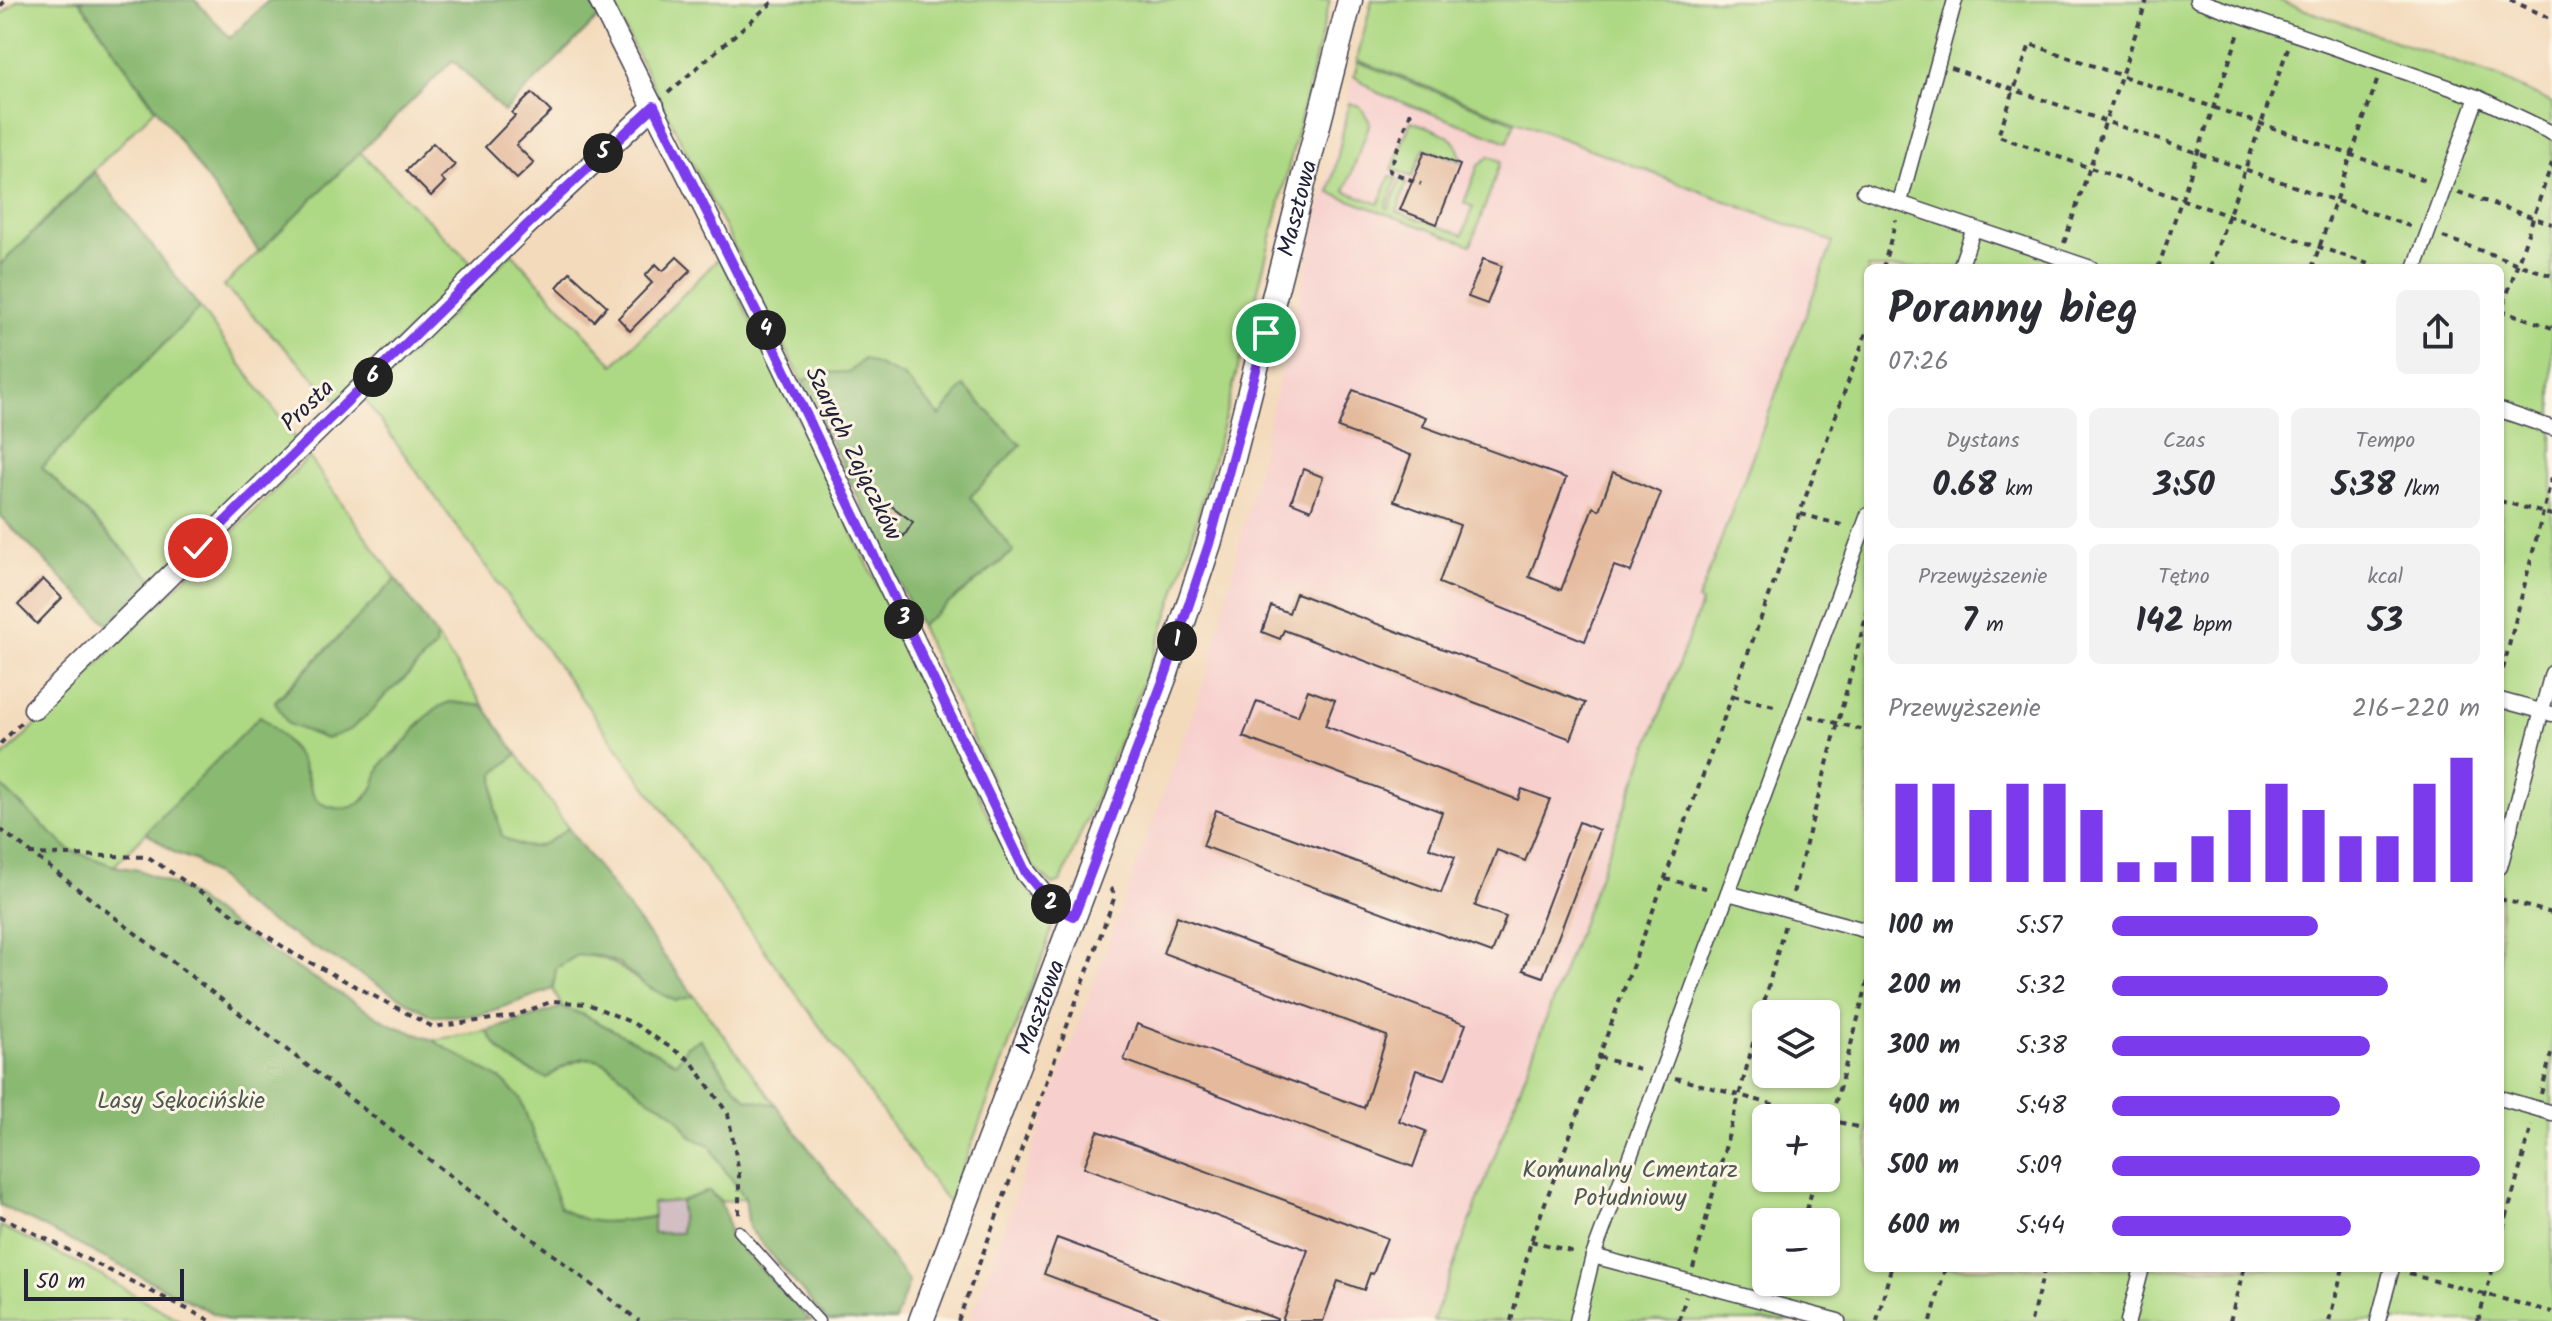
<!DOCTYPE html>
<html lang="pl">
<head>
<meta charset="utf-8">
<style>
  body { margin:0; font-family:Kalam,sans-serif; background:#f2f2f3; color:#2b2b33; height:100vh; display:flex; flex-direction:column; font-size:30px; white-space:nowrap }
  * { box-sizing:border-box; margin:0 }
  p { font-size:26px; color:#7c7c81 }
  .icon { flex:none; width:44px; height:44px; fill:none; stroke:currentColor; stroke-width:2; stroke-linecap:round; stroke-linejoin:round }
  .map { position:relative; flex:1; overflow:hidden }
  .side { position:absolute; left:1864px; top:264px; width:640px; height:1008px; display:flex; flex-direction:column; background:#fff; border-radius:12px; box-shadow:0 2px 6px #0004 }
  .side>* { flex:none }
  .tools { position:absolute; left:1752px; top:1000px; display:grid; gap:16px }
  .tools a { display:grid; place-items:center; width:88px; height:88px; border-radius:12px; background:#fff; box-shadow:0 2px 6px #0004; font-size:40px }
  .scale { position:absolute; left:24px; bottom:20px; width:160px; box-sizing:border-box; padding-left:8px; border:4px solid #22223b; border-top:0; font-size:22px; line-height:28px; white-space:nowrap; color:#22223b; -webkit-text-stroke:6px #fcf5e5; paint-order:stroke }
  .pin { position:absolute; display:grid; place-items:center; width:68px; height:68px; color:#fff; margin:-34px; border:4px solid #fff; border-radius:50%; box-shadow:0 2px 8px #0007 }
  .km { position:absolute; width:40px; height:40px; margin:-20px; border-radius:50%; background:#222; color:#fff; font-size:22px; line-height:40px; text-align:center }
  .round { display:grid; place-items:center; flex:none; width:84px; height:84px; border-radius:12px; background:#f2f2f3 }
  .head { display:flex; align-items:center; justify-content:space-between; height:136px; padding:0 24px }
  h1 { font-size:44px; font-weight:800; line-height:60px }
  .metrics { display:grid; grid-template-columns:repeat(3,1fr); gap:12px; height:136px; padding:8px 24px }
  .metrics div { display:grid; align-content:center; border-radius:12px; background:#f2f2f3; text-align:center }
  .metrics b { font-size:34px; font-weight:800 }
  .metrics small { font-size:22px; font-weight:400 }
  .metrics p { font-size:22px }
  .chart { height:224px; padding:16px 24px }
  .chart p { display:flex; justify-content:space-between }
  .chart svg { width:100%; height:144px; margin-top:8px; stroke:#7c3aed; stroke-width:6 }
  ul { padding:0 24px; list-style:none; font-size:26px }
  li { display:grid; grid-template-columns:128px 96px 1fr; align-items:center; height:60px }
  li i { height:20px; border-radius:10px; background:#7c3aed }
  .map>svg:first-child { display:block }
  .built { fill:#f7d0cd }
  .industrial { fill:#d2bec3 }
  .green { fill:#aed984; stroke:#687e60; stroke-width:2; fill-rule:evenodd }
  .forest { fill:#8ab972; stroke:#566e56; stroke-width:2 }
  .building { fill:#e4b99c }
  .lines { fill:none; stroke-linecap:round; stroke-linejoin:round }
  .service-casing { stroke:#413e4e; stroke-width:13 }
  .pedestrian-casing { stroke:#413e4e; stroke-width:17 }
  .minor-casing { stroke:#413e4e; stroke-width:23 }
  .tertiary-casing { stroke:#413e4e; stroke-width:27 }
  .path { stroke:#413e4e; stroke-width:4; stroke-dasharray:6 6; stroke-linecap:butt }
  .service { stroke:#fff; stroke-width:10 }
  .pedestrian { stroke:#fff; stroke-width:14 }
  .minor { stroke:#fff; stroke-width:20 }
  .tertiary { stroke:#fff; stroke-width:24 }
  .route-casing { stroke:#fff; stroke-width:16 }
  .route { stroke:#7c3aed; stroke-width:10 }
  .labels { text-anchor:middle; stroke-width:6; stroke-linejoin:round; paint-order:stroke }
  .street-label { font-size:24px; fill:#22223b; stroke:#fcf5e5 }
  .park-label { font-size:24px; fill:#4c5951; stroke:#fcf5e5 }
</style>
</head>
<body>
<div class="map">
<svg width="2552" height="1321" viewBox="0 0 2552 1321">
  <rect width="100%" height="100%" fill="#fcf5e5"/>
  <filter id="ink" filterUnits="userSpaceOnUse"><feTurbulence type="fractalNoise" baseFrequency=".0125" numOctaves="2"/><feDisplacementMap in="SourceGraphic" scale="16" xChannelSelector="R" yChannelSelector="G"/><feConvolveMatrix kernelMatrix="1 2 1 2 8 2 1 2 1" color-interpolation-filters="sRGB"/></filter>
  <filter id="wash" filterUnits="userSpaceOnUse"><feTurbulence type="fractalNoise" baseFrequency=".006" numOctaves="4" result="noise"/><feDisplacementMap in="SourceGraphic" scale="32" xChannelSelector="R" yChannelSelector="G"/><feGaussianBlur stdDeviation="1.8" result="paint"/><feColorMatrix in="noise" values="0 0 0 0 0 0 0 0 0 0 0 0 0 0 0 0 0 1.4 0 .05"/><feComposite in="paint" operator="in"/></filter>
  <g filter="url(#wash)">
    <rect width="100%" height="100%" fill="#f3dabb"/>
    <!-- built -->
    <path class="built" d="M1357 60 1833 241 1698 601 1701 604 1433 1321H970L1208 672Z"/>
    <!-- industrial -->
    <path class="industrial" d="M681 1201V1233H653L652 1203Z"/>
    <!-- green -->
    <g class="green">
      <path d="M18 0H79L155 109 0 265V16Z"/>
      <path d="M610 0H1330C1283 188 1238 378 1184 564 1152 673 1103 777 1061 882L1053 885 1032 866 920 626 1013 552 970 497 1021 445 940 416 904 377C869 374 835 367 802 381Z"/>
      <path d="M1372 0H2277L2498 77 2552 103V1321H1433L1701 604 1698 601 1833 242 1357 60ZM1868 268H2500V1268H1868ZM1766 1014H1826V1074H1766ZM1766 1118H1826V1178H1766ZM1766 1222H1826V1282H1766Z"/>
      <path d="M1358 62 1515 122 1508 142 1378 93 1354 76Z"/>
      <path d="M1349 103 1360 106 1370 122 1345 191 1379 204 1390 176 1397 178 1386 207 1389 208 1401 179 1407 182 1397 212 1463 235 1473 207 1464 203 1478 166 1489 156 1501 161 1471 245 1330 193Z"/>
      <path d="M1411 121C1434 130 1460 133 1461 162L1424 148 1412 177 1392 169Z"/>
      <path d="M360 152 474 266 337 401 224 286Z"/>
      <path d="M512 253 614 365 720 257 1014 869 1049 915 1052 928 1045 950 949 1204 365 400Z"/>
      <path d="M200 308 297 441 154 581 42 467Z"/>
      <path d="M309 457 396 579 275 701 288 724 326 739 372 711 387 693 401 682 435 647 436 636 484 706 450 702 419 723 414 733 383 763 373 789 357 807 343 810 324 805 314 798 306 772 293 748 260 716 114 866 69 850 0 785V760Z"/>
      <path d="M517 754 568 828C544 847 530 855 502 836L495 809 494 774Z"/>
      <path d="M578 955C616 957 617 968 647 986 656 992 666 996 675 1001L694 996 776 1105 747 1099 730 1081 715 1058 687 1046 677 1064 584 1015 562 1007 553 989 556 968Z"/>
      <path d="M487 1031C503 1060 518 1065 547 1078 599 1040 605 1064 647 1097 655 1103 667 1106 674 1114 692 1133 681 1135 710 1145L720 1163 745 1198 722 1202 709 1191 681 1201 652 1203 653 1217C618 1221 590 1230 560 1207L520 1098 503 1081 432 1040Z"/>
      <path d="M0 1226 82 1265 181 1321H0Z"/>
    </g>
    <!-- forest -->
    <g class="forest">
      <path d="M79 0H195L230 38 269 0H590L599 17 504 112 453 60 259 252Z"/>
      <path d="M95 172 200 308 42 467 154 581 109 625 0 516V265Z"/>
      <path d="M864 359 904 377 940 416 964 386 1021 445 970 497 1014 551 920 626 802 381 821 373 850 372Z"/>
      <path d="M396 579 436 636 435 647 401 682 387 693 372 711 350 730 326 739 288 724 275 702Z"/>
      <path d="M450 702 484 706 517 754 494 774 495 809 502 836C529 855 544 847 568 828L694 996 675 1001 645 985 618 963 600 956 578 955 556 968 553 989 480 1015 432 1016 257 914 236 899 221 880 194 860 175 853 146 832 260 716C276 730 291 744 301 762 308 776 308 797 323 804 344 814 364 807 374 786 377 779 378 769 383 763 387 757 396 753 401 747 418 730 425 710 450 702Z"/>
      <path d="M0 785 69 850 114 866 139 870 181 889 272 953 390 1024 432 1040 503 1081 520 1098 560 1207C588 1229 619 1221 653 1217V1233H681V1201L709 1191C725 1205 728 1216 729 1236L811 1321H229L0 1205Z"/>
      <path d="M562 1007 584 1015 676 1063 687 1046 700 1039 730 1081 747 1099 776 1105 909 1282 895 1321H827L749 1228 745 1198 720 1163 710 1145C681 1135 692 1132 674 1114 667 1106 655 1103 647 1097 606 1065 597 1038 547 1078 518 1065 503 1060 487 1031Z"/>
    </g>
    <g id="blocks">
      <!-- building -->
      <g class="building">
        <path d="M532 93 551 112 516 145 534 163 517 179 485 147 515 116 512 113Z"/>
        <path d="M433 143 455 165 441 178 445 182 431 196 406 171Z"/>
        <path d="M1425 151 1460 165 1437 224 1400 210Z"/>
        <path d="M677 257 691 270 630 331 618 318 652 283 645 276 656 264 663 271Z"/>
        <path d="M1483 259 1502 266 1487 304 1468 297Z"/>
        <path d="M570 272 607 306 594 321 557 287Z"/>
        <path d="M1353 390 1426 417 1422 426 1566 478 1529 577 1561 590 1593 507 1599 510 1613 472 1661 493 1631 572 1614 566 1585 641 1439 583 1460 525 1394 501 1411 455 1338 428Z"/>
        <path d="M1303 469 1323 477 1311 510 1291 502Z"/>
        <path d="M890 505 913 522 904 536 880 520Z"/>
        <path d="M43 579 62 598 37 624 18 605Z"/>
        <path d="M1296 593 1585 703 1571 739 1284 630 1280 639 1262 632 1271 606 1289 613Z"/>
        <path d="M1308 690 1335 700 1325 726 1518 800 1522 789 1550 799 1525 861 1497 850 1475 906 1506 917 1492 953 1203 846 1216 810 1441 893 1455 857 1429 848 1442 812 1243 737 1257 701 1298 716Z"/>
        <path d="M1579 822 1599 830 1543 977 1523 970Z"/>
        <path d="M1177 916 1466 1024 1445 1079 1416 1070 1399 1121 1426 1131 1413 1167 1124 1060 1137 1024 1364 1108 1387 1036 1163 953Z"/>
        <path d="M1098 1131 1387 1238 1373 1274 1370 1273 1364 1290 1338 1281 1323 1321H1282L1308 1250 1084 1167Z"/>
        <path d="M1057 1238 1277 1319V1321H1170L1044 1274Z"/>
      </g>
    </g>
  </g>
  <g filter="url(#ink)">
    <use href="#blocks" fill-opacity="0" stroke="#413e4e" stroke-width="2"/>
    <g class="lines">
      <defs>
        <path id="service" d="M739 1231 819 1321"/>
        <g id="pedestrian">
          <path d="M2197 0 2477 97 2552 133"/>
          <path d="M1864 191 2091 268"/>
          <path d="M1900 202 1955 0"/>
          <path d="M1960 268 1974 228"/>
          <path d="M2415 268 2477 97"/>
          <path d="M2500 410 2552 428"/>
          <path d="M2500 700 2552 714"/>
          <path d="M2500 867 2552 673"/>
          <path d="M1728 893 1868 931"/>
          <path d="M2500 1098 2552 1113"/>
          <path d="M1593 1256 1838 1321"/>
          <path d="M1577 1321 1593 1256 1868 515"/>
          <path d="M2128 1321 2142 1268"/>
          <path d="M2378 1321 2392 1268"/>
        </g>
        <g id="minor">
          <path d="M599 0 772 343 1026 873 1053 906 1074 916"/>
          <path d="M34 709 524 228 654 106"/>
        </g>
        <g id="tertiary">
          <path id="s1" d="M921 1321 1166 673 1209 544 1233 458 1350 0"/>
        </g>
      </defs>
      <!-- service casing -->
      <use href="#service" class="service-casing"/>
      <!-- pedestrian casing -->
      <use href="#pedestrian" class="pedestrian-casing"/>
      <!-- minor casing -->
      <use href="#minor" class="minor-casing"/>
      <!-- tertiary casing -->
      <use href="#tertiary" class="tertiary-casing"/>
      <!-- path -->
      <g class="path">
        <path d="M2510 0 2552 19"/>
        <path d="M0 6 6 0"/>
        <path d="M1951 68 2412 227"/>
        <path d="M668 93 775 0"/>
        <path d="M1411 112 1389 171 1421 184"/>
        <path d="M2458 192 2552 224"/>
        <path d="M2443 237 2552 276"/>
        <path d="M2064 243 2147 0"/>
        <path d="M1883 268 1896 220"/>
        <path d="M2158 268 2239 33"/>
        <path d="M2210 268 2288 48"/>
        <path d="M2312 268 2378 78"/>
        <path d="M2380 268 1998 136 2030 44 2427 181"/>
        <path d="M2501 310 2552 328"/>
        <path d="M2500 315 2552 163"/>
        <path d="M2500 501 2552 515"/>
        <path d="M1801 514 1845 526"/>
        <path d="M2500 681 2552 477"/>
        <path d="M1733 696 1778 707"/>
        <path d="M1809 716 1868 731"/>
        <path d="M0 744 21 723"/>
        <path d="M0 829 639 1321"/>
        <path d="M29 854 148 857 294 954 433 1027 514 1016 553 1001 588 1004 633 1023 691 1061 728 1114 739 1172V1216"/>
        <path d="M1665 879 1710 889"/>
        <path d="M1793 893 1868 609"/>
        <path d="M2500 899 2552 913"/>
        <path d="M1599 1057 1643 1070"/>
        <path d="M1675 1078 1824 1118"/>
        <path d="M2541 1094 2552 1050"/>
        <path d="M1828 1119 1868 1130"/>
        <path d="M1826 1138 1868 981"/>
        <path d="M0 1216 211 1321"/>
        <path d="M1804 1222 1815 1178"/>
        <path d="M1531 1241 1575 1252"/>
        <path d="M2500 1241 2532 1125"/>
        <path d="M1693 1268 1785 924"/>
        <path d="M2409 1274 2552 1312"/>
        <path d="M1785 1292 1788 1282"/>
        <path d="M958 1321 1115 896 1109 884"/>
        <path d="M1511 1321 1531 1241 1868 328"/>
        <path d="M1679 1321 1686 1296"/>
        <path d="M1877 1321 1891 1268"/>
        <path d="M1931 1321 1945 1268"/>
        <path d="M2031 1321 2045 1268"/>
        <path d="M2230 1321 2244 1268"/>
        <path d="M2329 1321 2343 1268"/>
        <path d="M2478 1321 2493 1268"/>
      </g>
      <!-- service -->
      <use href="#service" class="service"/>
      <!-- pedestrian -->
      <use href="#pedestrian" class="pedestrian"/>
      <!-- minor -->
      <use href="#minor" class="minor"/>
      <!-- tertiary -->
      <use href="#tertiary" class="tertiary"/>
    </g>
  </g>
  <g class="lines" filter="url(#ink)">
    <defs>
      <path id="route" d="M198 548 524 228 654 106 772 343 1026 873 1053 906 1074 916 1166 673 1209 544 1266 333"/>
    </defs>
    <!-- route casing -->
    <use href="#route" class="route-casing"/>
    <!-- route -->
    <use href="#route" class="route"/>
  </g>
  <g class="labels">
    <!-- street labels -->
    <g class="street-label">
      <text dy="8" stroke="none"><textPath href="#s1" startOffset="1176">Masztowa</textPath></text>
      <text transform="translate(307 405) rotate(-44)" y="8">Prosta</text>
      <text transform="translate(854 453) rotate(64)" y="8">Szarych Zajączków</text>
      <text dy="8" stroke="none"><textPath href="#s1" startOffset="336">Masztowa</textPath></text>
    </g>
    <!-- park labels -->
    <g class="park-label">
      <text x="181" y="1108">Lasy Sękocińskie</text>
      <text x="1630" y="1177">Komunalny Cmentarz<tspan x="1630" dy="28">Południowy</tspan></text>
    </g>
  </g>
</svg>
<div class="tools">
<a><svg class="icon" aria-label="layers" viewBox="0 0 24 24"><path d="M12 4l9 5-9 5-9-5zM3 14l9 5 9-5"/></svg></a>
<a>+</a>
<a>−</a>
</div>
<div class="scale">50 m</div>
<div class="pin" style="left:1266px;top:333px;background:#1e9e55"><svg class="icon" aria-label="arrive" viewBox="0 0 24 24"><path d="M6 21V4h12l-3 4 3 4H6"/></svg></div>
<div class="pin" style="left:198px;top:548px;background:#d93025"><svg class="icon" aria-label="check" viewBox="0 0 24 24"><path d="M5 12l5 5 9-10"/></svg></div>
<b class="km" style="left:1177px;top:641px">1</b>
<b class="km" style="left:1051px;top:904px">2</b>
<b class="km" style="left:904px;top:619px">3</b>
<b class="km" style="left:766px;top:330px">4</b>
<b class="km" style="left:603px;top:153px">5</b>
<b class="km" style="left:373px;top:377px">6</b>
<section class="side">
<div class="head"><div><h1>Poranny bieg</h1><p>07:26</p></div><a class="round"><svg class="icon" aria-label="share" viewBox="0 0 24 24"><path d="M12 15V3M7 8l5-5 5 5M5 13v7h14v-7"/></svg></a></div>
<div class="metrics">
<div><p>Dystans</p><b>0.68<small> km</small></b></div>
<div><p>Czas</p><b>3:50</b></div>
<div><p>Tempo</p><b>5:38<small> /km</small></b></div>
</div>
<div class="metrics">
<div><p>Przewyższenie</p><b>7<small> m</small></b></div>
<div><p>Tętno</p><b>142<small> bpm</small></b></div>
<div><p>kcal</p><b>53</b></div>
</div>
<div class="chart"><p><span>Przewyższenie</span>216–220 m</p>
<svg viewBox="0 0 160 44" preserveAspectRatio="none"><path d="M5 44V14M15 44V14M25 44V22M35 44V14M45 44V14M55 44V22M65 44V38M75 44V38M85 44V30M95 44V22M105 44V14M115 44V22M125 44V30M135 44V30M145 44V14M155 44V6"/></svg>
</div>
<ul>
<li><b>100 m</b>5:57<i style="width:56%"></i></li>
<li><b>200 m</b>5:32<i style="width:75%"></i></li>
<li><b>300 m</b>5:38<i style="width:70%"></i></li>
<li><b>400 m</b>5:48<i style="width:62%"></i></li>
<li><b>500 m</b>5:09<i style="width:100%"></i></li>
<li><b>600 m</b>5:44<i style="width:65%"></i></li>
</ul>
</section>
</div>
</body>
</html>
